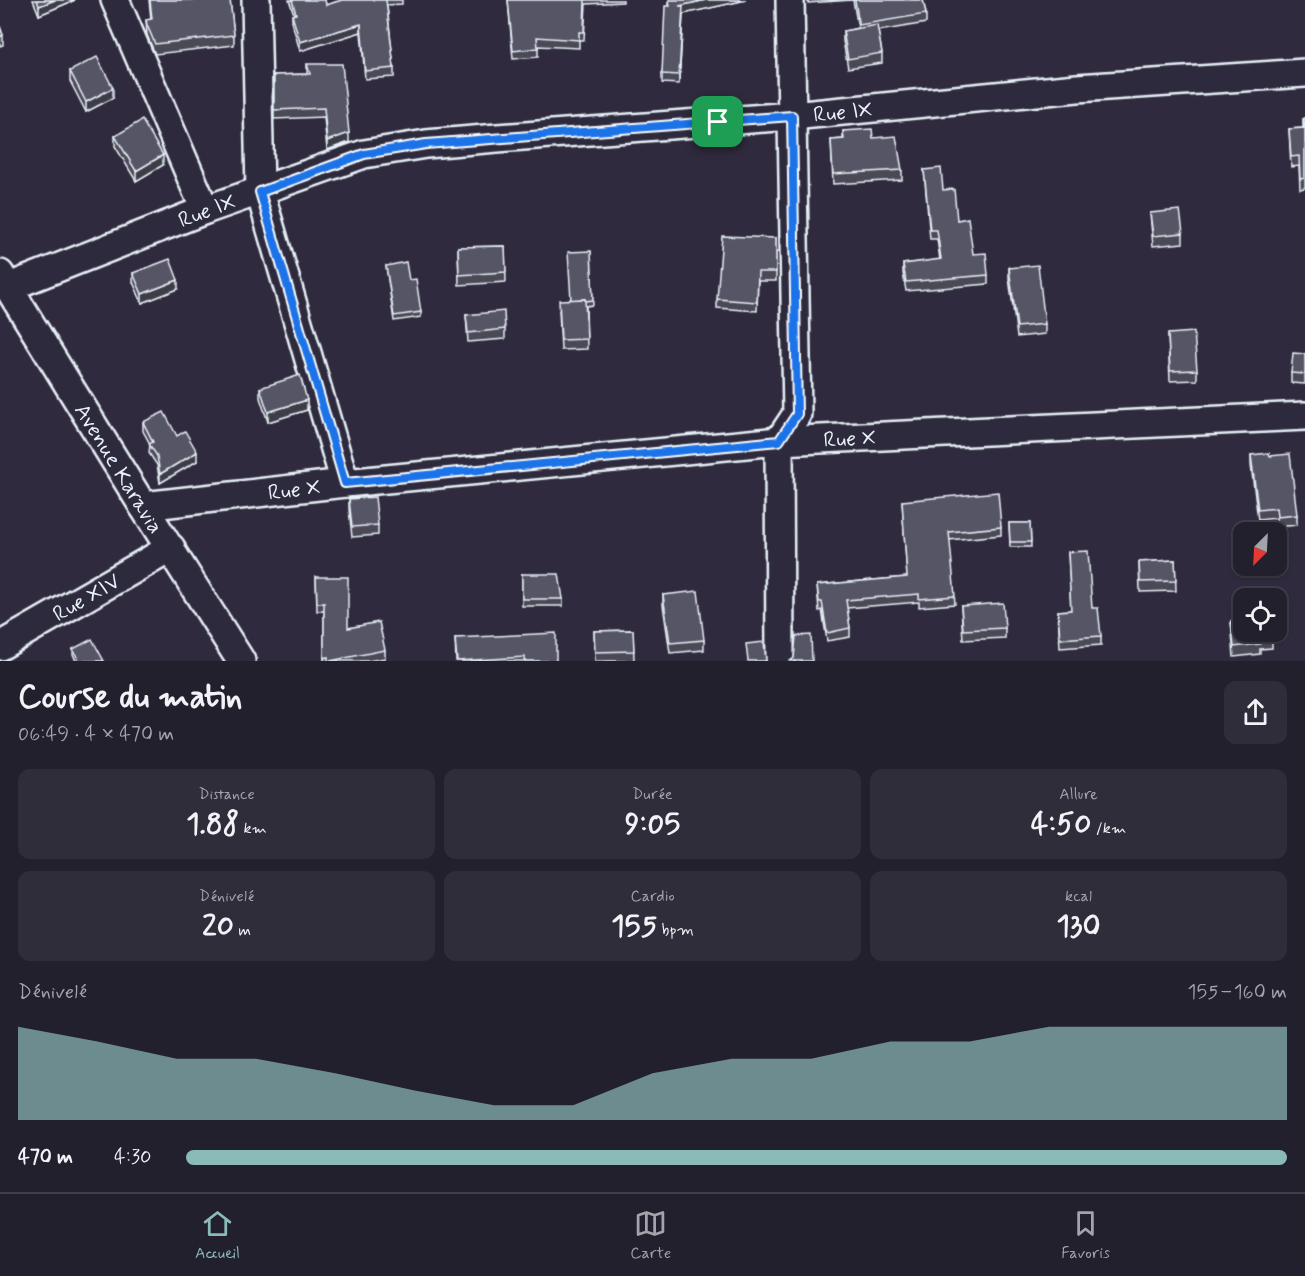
<!DOCTYPE html>
<html lang="fr">
<head>
<meta charset="utf-8">
<style>
  body { margin:0; font-family:Mynerve,sans-serif; background:#2f2d3a; color:#f1f3f6; height:100vh; display:flex; flex-direction:column; font-size:22px; white-space:nowrap }
  * { box-sizing:border-box; margin:0 }
  p { font-size:20px; color:#a3a3aa }
  .icon { flex:none; width:33px; height:33px; fill:none; stroke:currentColor; stroke-width:2; stroke-linecap:round; stroke-linejoin:round }
  .map { position:relative; height:661px; overflow:hidden }
  .drawer { display:flex; flex-direction:column; background:#23202e; flex:1 }
  .drawer>* { flex:none }
  .needle { width:39px; rotate:204deg }
  .buttons { position:absolute; left:1233px; top:522px; display:grid; gap:12px }
  .buttons a { display:grid; place-items:center; width:54px; height:54px; border-radius:12px; background:#23202e; box-shadow:0 2px 4px #0004,0 0 0 2px #403e4a; font-size:30px }
  .pin { position:absolute; display:grid; place-items:center; width:51px; height:51px; color:#fff; margin:-26px; border-radius:12px; box-shadow:0 3px 9px #0006 }
  .round { display:grid; place-items:center; flex:none; width:63px; height:63px; border-radius:12px; background:#2f2d3a }
  .headline { display:flex; align-items:center; justify-content:space-between; height:102px; padding:0 18px }
  h1 { font-size:33px; font-weight:700; line-height:45px }
  .stats { display:grid; grid-template-columns:repeat(3,1fr); gap:9px; height:102px; padding:6px 18px }
  .stats div { display:grid; align-content:center; border-radius:12px; background:#2f2d3a; text-align:center }
  .stats b { font-size:30px; font-weight:700 }
  .stats small { font-size:16px; font-weight:400 }
  .stats p { font-size:16px }
  .chart { height:168px; padding:12px 18px }
  .chart p { display:flex; justify-content:space-between }
  .chart svg { width:100%; height:108px; margin-top:6px; fill:#8bbbb9; opacity:.7 }
  ul { padding:0 18px; list-style:none; font-size:20px }
  li { display:grid; grid-template-columns:96px 72px 1fr; align-items:center; height:45px }
  li i { height:15px; border-radius:8px; background:#8bbbb9 }
  .tabs { display:flex; justify-content:space-around; align-items:center; height:84px; border-top:2px solid #403e4a; background:#23202e; font-size:16px; color:#a3a3aa }
  .tabs a { display:grid; justify-items:center; gap:3px }
  .tabs .current { color:#8bbbb9 }
  .map>svg:first-child { display:block }
  .lines { fill:none; stroke-linecap:round; stroke-linejoin:round }
  .minor-casing { stroke:#e8f1f8; stroke-width:32 }
  .minor { stroke:#2f2a3d; stroke-width:27 }
  .wall { fill:#4b4957; stroke:#e8f1f8; stroke-width:1.5 }
  .shaded-wall { fill:#3d3c47; stroke:#e8f1f8; stroke-width:1.5 }
  .building { fill:#575565; stroke:#e8f1f8; stroke-width:1.5 }
  .route-casing { stroke:#fff; stroke-width:12 }
  .route { stroke:#1a73e8; stroke-width:8 }
  .labels { text-anchor:middle; stroke-width:6; stroke-linejoin:round; paint-order:stroke }
  .street-label { font-size:22px; fill:#e8f1f8; stroke:#2f2a3d }
</style>
</head>
<body>
<div class="map">
<svg width="1305" height="661" viewBox="0 0 1305 661">
  <rect width="100%" height="100%" fill="#2f2a3d"/>
  <filter id="ink" filterUnits="userSpaceOnUse"><feTurbulence type="fractalNoise" baseFrequency=".0167" numOctaves="2"/><feDisplacementMap in="SourceGraphic" scale="12" xChannelSelector="R" yChannelSelector="G"/><feConvolveMatrix kernelMatrix="1 2 1 2 8 2 1 2 1" color-interpolation-filters="sRGB"/></filter>
  <g filter="url(#ink)">
    <g class="lines">
      <defs>
        <g id="minor">
          <path d="M115 0 205 210"/>
          <path d="M256 0 260 192 345 483"/>
          <path id="s1" d="M0 274 143 506 241 661"/>
          <path id="s2" d="M9 287 205 210 364 154 426 144 497 138 792 116 1077 88 1305 73"/>
          <path id="s3" d="M143 506 345 483 779 441 1305 416"/>
          <path id="s4" d="M0 646 171 548"/>
          <path d="M780 661 779 441 797 414 790 0"/>
        </g>
      </defs>
      <!-- minor casing -->
      <use href="#minor" class="minor-casing"/>
      <!-- minor -->
      <use href="#minor" class="minor"/>
    </g>
    <!-- wall -->
    <g class="wall">
      <path d="M33 0H75L39 15Z"/>
      <path d="M149 0H230L234 35V45L155 54 147 35 146 20 151 19Z"/>
      <path d="M289 0H325L326 5 342 0H402V4L387 5 394 68V77L365 79 361 32 300 51 292 23V15L294 14Z"/>
      <path d="M508 0H623V2L586 4 584 40H579V48L538 46V57L513 59Z"/>
      <path d="M669 0H746L683 14 679 84 662 83V74L669 6Z"/>
      <path d="M808 0H923L926 14V23L878 31 882 53V63L848 68 843 41V31L858 28 853 0 808 3Z"/>
      <path d="M307 64 349 142 327 150 324 117 274 119V75L307 74Z"/>
      <path d="M70 71 113 98 86 112 70 81Z"/>
      <path d="M1305 118V188L1300 189 1299 166 1291 167 1289 129 1303 128V119Z"/>
      <path d="M843 131 873 138 902 170V180L833 184 831 140 843 139Z"/>
      <path d="M115 136 163 165 136 181 115 146Z"/>
      <path d="M924 170 943 190 973 254 988 275V284L906 291 903 273V264L940 260 937 239H930Z"/>
      <path d="M1150 213 1183 233V243L1153 246Z"/>
      <path d="M776 238V281H758L757 311 717 308V299Z"/>
      <path d="M505 246 506 282 459 285 458 247Z"/>
      <path d="M591 251 593 305 586 306 587 349 561 350 559 310 570 300Z"/>
      <path d="M386 266 409 280 421 312V317L394 321Z"/>
      <path d="M1009 268 1045 324V334L1017 337 1009 278Z"/>
      <path d="M133 273 178 289 142 303 133 282Z"/>
      <path d="M466 315 505 329V339L468 342Z"/>
      <path d="M1168 334 1197 370V380L1170 381Z"/>
      <path d="M1305 354V384L1291 383V373Z"/>
      <path d="M260 388 307 410 268 422 260 398Z"/>
      <path d="M143 422 177 436 197 461 160 483 157 465 149 453 150 444 143 431Z"/>
      <path d="M1251 455 1270 456 1297 515V525L1277 527 1276 518 1258 520 1251 465Z"/>
      <path d="M349 499 378 525V535L352 537 349 509Z"/>
      <path d="M902 501 1001 527V535L949 540 955 604 919 607V602L847 608 850 628V637L827 641 822 610 819 611 817 585 907 577Z"/>
      <path d="M1009 523H1030L1031 547H1010Z"/>
      <path d="M1068 552 1092 608 1101 636V645L1060 648 1058 611 1071 610Z"/>
      <path d="M1175 560 1176 591 1140 592 1139 562Z"/>
      <path d="M522 574 563 599V606H522Z"/>
      <path d="M316 577 348 628 385 650V658L368 661H324V611H317Z"/>
      <path d="M663 595 704 640V650L670 653 663 605Z"/>
      <path d="M961 606 1005 628V638L963 640Z"/>
      <path d="M1231 621 1272 638V648L1260 649V654L1234 657Z"/>
      <path d="M633 630 634 661H595L594 631Z"/>
      <path d="M455 638 556 661H456Z"/>
      <path d="M73 649 104 661H76L73 654Z"/>
    </g>
    <!-- shaded-wall -->
    <g class="shaded-wall">
      <path d="M55 0H75L39 15V6Z"/>
      <path d="M706 0H746L683 14 679 84V6Z"/>
      <path d="M361 24V32L300 51V42Z"/>
      <path d="M3 35V45L0 46V37Z"/>
      <path d="M113 88V98L86 112V102Z"/>
      <path d="M349 133V142L327 150V141Z"/>
      <path d="M163 155V165L136 181V171Z"/>
      <path d="M178 280V289L142 303V294Z"/>
      <path d="M307 400V410L268 422V412Z"/>
      <path d="M197 452V461L160 483V474Z"/>
    </g>
    <!-- building -->
    <g class="building">
      <path d="M37 0H55L39 6Z"/>
      <path d="M150 0H230L234 35 155 44 147 25 146 20 152 19Z"/>
      <path d="M292 0H325L326 5 342 0H386L394 68 365 71 361 24 300 42 292 15 296 14Z"/>
      <path d="M508 0H585L584 32H579V40L537 37 538 48 513 51Z"/>
      <path d="M669 0H706L679 6H683L679 75 662 74 665 6H670Z"/>
      <path d="M855 0H923L926 14 859 25Z"/>
      <path d="M877 25 882 53 848 59 843 31Z"/>
      <path d="M0 26 3 35 0 37Z"/>
      <path d="M97 57 113 88 86 102 70 71Z"/>
      <path d="M307 64H342L349 133 327 141 324 108 274 110V75L310 74Z"/>
      <path d="M1305 118V178L1300 179 1299 156 1291 157 1289 129 1304 128 1303 119Z"/>
      <path d="M142 120 163 155 136 171 115 136Z"/>
      <path d="M872 129 873 138 896 136 902 170 833 174 831 140 844 139 843 131Z"/>
      <path d="M941 168 943 190 954 189 957 220 968 218 973 254 986 253 988 275 906 282 903 264 941 259 937 230H930L924 170Z"/>
      <path d="M1180 210 1183 233 1153 236 1150 213Z"/>
      <path d="M722 236 776 238V272H758L757 302 717 299Z"/>
      <path d="M505 246 506 272 459 275 458 247Z"/>
      <path d="M591 251 593 300 585 301V299L571 300 568 252Z"/>
      <path d="M170 259 178 280 142 294 133 273Z"/>
      <path d="M406 262 409 280 416 279 421 312 394 316 386 266Z"/>
      <path d="M1038 265 1045 324 1017 327 1009 268Z"/>
      <path d="M585 299 587 339 561 340 559 300Z"/>
      <path d="M504 311 505 329 468 333 466 315Z"/>
      <path d="M1194 332 1197 370 1170 371 1168 334Z"/>
      <path d="M1293 353 1305 354V374L1291 373Z"/>
      <path d="M300 375 307 400 268 412 260 388Z"/>
      <path d="M164 412 177 436 185 431 197 452 160 474 157 456 149 444 153 442 143 422Z"/>
      <path d="M1269 453 1270 456 1290 454 1297 515 1277 517 1276 508 1258 510 1251 455Z"/>
      <path d="M998 492 1001 527 949 532 955 596 919 599V594L846 600 850 628 827 633 822 602H819L817 585 907 577 902 501Z"/>
      <path d="M375 497 378 525 352 527 349 499Z"/>
      <path d="M1009 523H1030L1031 542H1010Z"/>
      <path d="M1088 551 1092 608H1098L1101 636 1060 639 1058 611 1071 610 1068 552Z"/>
      <path d="M1175 560 1176 581 1140 582 1139 562Z"/>
      <path d="M522 574H559L563 599H522Z"/>
      <path d="M316 577H348V628L379 622 385 650 330 661H328V657L324 658V603H317Z"/>
      <path d="M698 591 704 640 670 643 663 595Z"/>
      <path d="M1003 603 1005 628 963 630 961 606Z"/>
      <path d="M1244 620V632H1271L1272 638 1260 639V644L1234 647 1231 621Z"/>
      <path d="M633 630 634 651 595 652 594 631Z"/>
      <path d="M556 633V661H525V657L457 661 455 638Z"/>
      <path d="M811 635 812 661H790L794 658 796 636Z"/>
      <path d="M92 639 104 661H79L73 649Z"/>
      <path d="M764 642 766 661H748L746 644Z"/>
    </g>
  </g>
  <g class="lines" filter="url(#ink)">
    <defs>
      <path id="route" d="M792 116 797 414 779 441 345 483 260 192 364 154 426 144Z"/>
    </defs>
    <!-- route casing -->
    <use href="#route" class="route-casing"/>
    <!-- route -->
    <use href="#route" class="route"/>
  </g>
  <g class="labels">
    <!-- street labels -->
    <g class="street-label">
      <text dy="8" stroke="none"><textPath href="#s2" startOffset="860">Rue IX</textPath></text>
      <text dy="8" stroke="none"><textPath href="#s2" startOffset="212">Rue IX</textPath></text>
      <text dy="8" stroke="none"><textPath href="#s3" startOffset="710">Rue X</textPath></text>
      <text dy="8" stroke="none"><textPath href="#s1" startOffset="228">Avenue Karavia</textPath></text>
      <text dy="8" stroke="none"><textPath href="#s3" startOffset="152">Rue X</textPath></text>
      <text dy="8" stroke="none"><textPath href="#s4" startOffset="99">Rue XIV</textPath></text>
    </g>
  </g>
</svg>
<div class="buttons">
<a><svg class="needle" viewBox="-14 -14 28 28"><path d="M0-13l5 13h-10z" fill="#e53935"/><path d="M0 13l5-13h-10z" fill="#a3a3aa"/></svg></a>
<a><svg class="icon" aria-label="locate" viewBox="0 0 24 24"><circle cx="12" cy="12" r="6"/><path d="M12 2v4M12 18v4M2 12h4M18 12h4"/></svg></a>
</div>
<div class="pin" style="left:718px;top:122px;background:#1e9e55"><svg class="icon" aria-label="arrive" viewBox="0 0 24 24"><path d="M6 21V4h12l-3 4 3 4H6"/></svg></div>
</div>
<section class="drawer">
<div class="headline"><div><h1>Course du matin</h1><p>06:49 · 4 × 470 m</p></div><a class="round"><svg class="icon" aria-label="share" viewBox="0 0 24 24"><path d="M12 15V3M7 8l5-5 5 5M5 13v7h14v-7"/></svg></a></div>
<div class="stats">
<div><p>Distance</p><b>1.88<small> km</small></b></div>
<div><p>Durée</p><b>9:05</b></div>
<div><p>Allure</p><b>4:50<small> /km</small></b></div>
</div>
<div class="stats">
<div><p>Dénivelé</p><b>20<small> m</small></b></div>
<div><p>Cardio</p><b>155<small> bpm</small></b></div>
<div><p>kcal</p><b>130</b></div>
</div>
<div class="chart"><p><span>Dénivelé</span>155–160 m</p>
<svg viewBox="0 0 160 44" preserveAspectRatio="none"><path d="M0 44V6L10 12L20 19L30 19L40 25L50 32L60 38L70 38L80 25L90 19L100 19L110 12L120 12L130 6L140 6L150 6L160 6V44z"/></svg>
</div>
<ul>
<li><b>470 m</b>4:30<i style="width:100%"></i></li>
</ul>
</section>
<nav class="tabs">
<a class="current"><svg class="icon" aria-label="home" viewBox="0 0 24 24"><path d="M3 11l9-7 9 7M6 9v11h12V9"/></svg>Accueil</a>
<a><svg class="icon" aria-label="map" viewBox="0 0 24 24"><path d="M3 6l6-2 6 2 6-2v14l-6 2-6-2-6 2zM9 4v14M15 6v14"/></svg>Carte</a>
<a><svg class="icon" aria-label="saved" viewBox="0 0 24 24"><path d="M7 4h10v16l-5-4-5 4z"/></svg>Favoris</a>
</nav>
</body>
</html>
